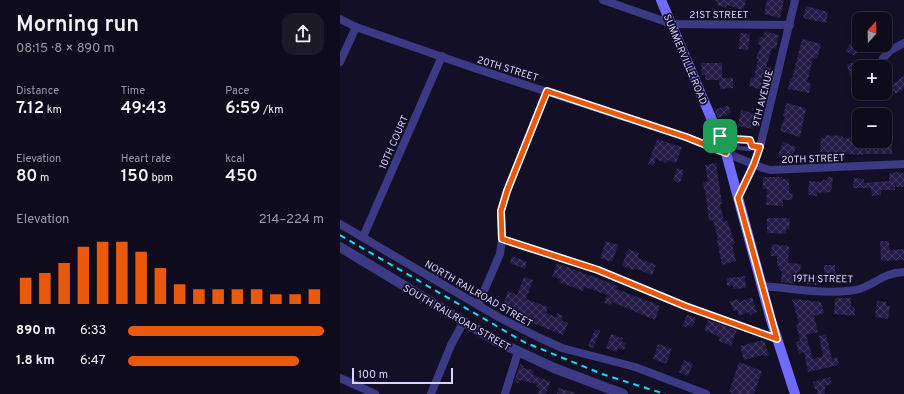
<!DOCTYPE html>
<html lang="en">
<head>
<meta charset="utf-8">
<style>
  body { margin:0; font-family:Overpass,sans-serif; background:#1c1929; color:#f1f3f6; height:100vh; display:flex; flex-direction:column; font-size:15px; white-space:nowrap }
  * { box-sizing:border-box; margin:0 }
  p { font-size:13px; color:#9b9ba3 }
  .icon { flex:none; width:22px; height:22px; fill:none; stroke:currentColor; stroke-width:2; stroke-linecap:round; stroke-linejoin:round }
  .map { position:relative; flex:1; overflow:hidden }
  .drawer { display:flex; flex-direction:column; background:#0e0b1c; width:340px }
  .drawer>* { flex:none }
  .needle { width:26px; rotate:20deg }
  .buttons { position:absolute; left:512px; top:12px; display:grid; gap:8px }
  .buttons a { display:grid; place-items:center; width:40px; height:40px; border-radius:8px; background:#0e0b1c; box-shadow:0 2px 6px #0003,0 0 0 1px #2e2b3b; font-size:20px }
  .scale { position:absolute; left:12px; bottom:10px; width:101px; box-sizing:border-box; padding-left:4px; border:2px solid #d9d4ff; border-top:0; font-size:11px; line-height:14px; white-space:nowrap; color:#d9d4ff; -webkit-text-stroke:3px #130f26; paint-order:stroke }
  .pin { position:absolute; display:grid; place-items:center; width:34px; height:34px; color:#fff; margin:-17px; border-radius:8px; box-shadow:0 2px 6px #0006 }
  .round { display:grid; place-items:center; flex:none; width:42px; height:42px; border-radius:12px; background:#1c1929 }
  .summary { display:flex; align-items:center; justify-content:space-between; height:68px; padding:0 16px }
  h1 { font-size:22px; font-weight:600; line-height:30px }
  .metrics { display:grid; grid-template-columns:repeat(3,1fr); gap:6px; height:68px; padding:4px 16px }
  .metrics div { display:grid; align-content:center }
  .metrics b { font-size:17px; font-weight:600 }
  .metrics small { font-size:11px; font-weight:400 }
  .metrics p { font-size:11px }
  .chart { height:112px; padding:8px 16px }
  .chart p { display:flex; justify-content:space-between }
  .chart svg { width:100%; height:72px; margin-top:4px; stroke:#ea580c; stroke-width:6 }
  ul { padding:0 16px; list-style:none; font-size:13px }
  li { display:grid; grid-template-columns:64px 48px 1fr; align-items:center; height:30px }
  li i { height:10px; border-radius:5px; background:#ea580c }
  main { display:flex; flex:1; min-height:0 }
  .map>svg:first-child { display:block }
  .building { fill:url(#building-cross-hatch) }
  .lines { fill:none; stroke-linecap:round; stroke-linejoin:round }
  .service { stroke:#3d3a85; stroke-width:4 }
  .minor { stroke:#3d3a85; stroke-width:8 }
  .tertiary { stroke:#3d3a85; stroke-width:10 }
  .secondary { stroke:#6f6bff; stroke-width:10 }
  .rail { stroke:#00e5ff; stroke-width:2; stroke-dasharray:6 5; stroke-linecap:butt }
  .route-casing { stroke:#fff; stroke-width:8 }
  .route { stroke:#ea580c; stroke-width:5 }
  .labels { text-anchor:middle; stroke-width:3.5; stroke-linejoin:round; paint-order:stroke }
  .street-label { font-size:10px; fill:#d9d4ff; stroke:#130f26 }
</style>
</head>
<body>
<main>
<section class="drawer">
<div class="summary"><div><h1>Morning run</h1><p>08:15 · 8 × 890 m</p></div><a class="round"><svg class="icon" aria-label="share" viewBox="0 0 24 24"><path d="M12 15V3M7 8l5-5 5 5M5 13v7h14v-7"/></svg></a></div>
<div class="metrics">
<div><p>Distance</p><b>7.12<small> km</small></b></div>
<div><p>Time</p><b>49:43</b></div>
<div><p>Pace</p><b>6:59<small> /km</small></b></div>
</div>
<div class="metrics">
<div><p>Elevation</p><b>80<small> m</small></b></div>
<div><p>Heart rate</p><b>150<small> bpm</small></b></div>
<div><p>kcal</p><b>450</b></div>
</div>
<div class="chart"><p><span>Elevation</span>214–224 m</p>
<svg viewBox="0 0 160 44" preserveAspectRatio="none"><path d="M5 44V28M15 44V25M25 44V19M35 44V9M45 44V6M55 44V6M65 44V12M75 44V22M85 44V32M95 44V35M105 44V35M115 44V35M125 44V35M135 44V38M145 44V38M155 44V35"/></svg>
</div>
<ul>
<li><b>890 m</b>6:33<i style="width:100%"></i></li>
<li><b>1.8 km</b>6:47<i style="width:87%"></i></li>
</ul>
</section>
<div class="map">
<svg width="564" height="394" viewBox="0 0 564 394">
  <defs>
    <pattern id="building-cross-hatch" width="8" height="8" patternUnits="userSpaceOnUse"><rect width="8" height="8" fill="#241b47"/><path d="M0 0l8 8M0 8l8-8" fill="none" stroke="#433b63"/></pattern>
  </defs>
  <rect width="100%" height="100%" fill="#130f26"/>
  <!-- building -->
  <g class="building">
    <path d="M375 0H406L403 10 387 5 386 8 377 5 378 2Z"/>
    <path d="M427 0H444L440 18 424 14Z"/>
    <path d="M466 6 488 12 486 23 463 18Z"/>
    <path d="M425 31 439 35 436 49 432 48 426 67 431 68 425 91 409 86 411 77 414 78 418 59H416L421 45 418 44 420 37H423Z"/>
    <path d="M400 33 410 34 408 50 399 49Z"/>
    <path d="M515 35 519 37V45H521L515 56 506 51Z"/>
    <path d="M462 39 481 44 477 59 473 58 467 82 471 83 469 93 448 89 450 79H452Z"/>
    <path d="M515 61 519 70V79L512 82 507 65Z"/>
    <path d="M361 63H382V78H393V88L380 89 379 80H365V75H362Z"/>
    <path d="M564 76V88L556 94 550 86Z"/>
    <path d="M446 103 466 108 460 137 440 131 445 116H443Z"/>
    <path d="M388 105 391 113 378 118 375 110Z"/>
    <path d="M401 110 417 114 413 129 398 126Z"/>
    <path d="M485 135 503 136V138L519 139V141H545V138H552V154H523V155L480 152 481 138 485 139Z"/>
    <path d="M317 139 342 147 336 163 327 160 326 163 316 159 314 166 308 164Z"/>
    <path d="M443 142 456 147 451 161 438 156Z"/>
    <path d="M376 163 382 204H380L384 221 387 220 395 244 392 245 396 261 382 265 377 240 378 239 373 220 369 221 365 189H364L363 182 368 181 365 165Z"/>
    <path d="M337 168 344 170 340 183 333 181Z"/>
    <path d="M558 172 564 173V187H555V190H541V195L532 196 531 188H513L514 178 524 179V183L549 181V174Z"/>
    <path d="M423 177H442V179H449V193H453L452 200H443V206L426 205 427 189H423Z"/>
    <path d="M487 177H493L491 192 477 193V196L468 195 469 181 482 182V180H487Z"/>
    <path d="M427 218H450L449 229H446V234L427 233Z"/>
    <path d="M266 241 278 245 272 262 260 258Z"/>
    <path d="M540 241H549V250L564 249V260L541 261Z"/>
    <path d="M432 244 449 246 448 263 461 264 460 272H457L456 284 441 282 442 271H439V266H437V256H431Z"/>
    <path d="M288 249 299 253 298 258 316 265 312 275 294 268V270L282 266Z"/>
    <path d="M172 256 187 262 185 269 170 263Z"/>
    <path d="M217 263 278 286 277 289 320 306 315 320 272 302 271 305 264 303 267 295 245 287 243 291 219 282 220 280 212 276Z"/>
    <rect x="484" y="265" width="11" height="13"/>
    <path d="M467 275 477 276 476 285 467 284Z"/>
    <path d="M405 276 406 288 393 289V285L387 286V278Z"/>
    <path d="M184 277 193 280 186 299 208 307 206 313 216 317 217 313 223 316 221 320 228 323 223 335 193 323 194 321 172 312 173 310 163 305 168 291 177 295Z"/>
    <path d="M412 297 417 312 410 315 409 312 399 316 397 310 394 312 390 302 398 299 399 302Z"/>
    <path d="M495 298H511V306L515 307V316L494 314Z"/>
    <path d="M455 299 481 302 484 313 474 316 478 332 466 335 473 359 483 356 479 336 486 334 492 359 497 357 499 365 468 372 464 352 459 354 456 342 460 341 456 324 459 323 452 300Z"/>
    <path d="M537 301 547 302 546 306H550L548 319 535 317Z"/>
    <path d="M347 315 356 318 353 327 348 325 347 328 342 326Z"/>
    <path d="M368 320 397 330 391 346 379 341 380 337 364 330Z"/>
    <path d="M255 329 260 331 253 348 248 346Z"/>
    <path d="M271 334 283 338 282 342 286 343 284 350 278 348 277 352 266 348Z"/>
    <path d="M424 340 429 355 424 357 423 355 404 360 400 346Z"/>
    <path d="M318 344 332 349 326 364 313 359Z"/>
    <path d="M344 360 353 364 348 376 339 372Z"/>
    <path d="M399 362 422 371 414 394H396L389 392Z"/>
    <path d="M180 364 184 366 183 368 194 370 193 375 210 382 206 394H198L200 388 196 387 197 384 179 380 178 383 174 382Z"/>
    <path d="M490 377 492 384 485 386V394H477V389H475L473 382Z"/>
    <path d="M219 388 235 393V394H217Z"/>
  </g>
  <g class="lines">
    <!-- service -->
    <g class="service">
      <path d="M380 136 391 133 398 148 410 149 413 146"/>
      <path d="M394 139 410 140 414 146"/>
    </g>
    <!-- minor -->
    <g class="minor">
      <path d="M263 0 332 24 450 25"/>
      <path d="M0 19 16 27 137 69 346 137 423 168 430 170 564 164"/>
      <path d="M543 58 551 50 564 43"/>
      <path d="M0 62 16 27"/>
      <path d="M398 198 414 165 420 147 455 0"/>
      <path d="M0 224 160 318 200 338 222 348 295 367 366 394"/>
      <path d="M23 237 102 56"/>
      <path d="M162 239 258 270 345 306 437 339"/>
      <path d="M422 286C451 288 487 295 515 290 534 287 540 273 564 272"/>
      <path d="M138 305 160 254 162 239 161 211 167 191 207 91"/>
      <path d="M0 378 35 394"/>
      <path d="M91 394 111 345 123 323"/>
      <path d="M165 394 178 352"/>
    </g>
    <!-- tertiary -->
    <path class="tertiary" d="M0 247 156 341 214 368 283 394"/>
    <!-- secondary -->
    <path class="secondary" d="M321 0 386 153 431 320 455 394"/>
    <!-- rail -->
    <path class="rail" d="M0 235 184 342 262 374 325 394"/>
  </g>
  <g class="lines">
    <defs>
      <path id="route" d="M207 91 346 137 386 153 380 136 391 133 394 139 410 140 412 146 420 147 414 164 398 198 437 339 345 306 258 270 162 239 161 211 167 191Z"/>
    </defs>
    <!-- route casing -->
    <use href="#route" class="route-casing"/>
    <!-- route -->
    <use href="#route" class="route"/>
  </g>
  <g class="labels">
    <!-- street labels -->
    <g class="street-label">
      <text x="379" y="18">21ST STREET</text>
      <text transform="translate(346 59) rotate(67)" y="4">SUMMERVILLE ROAD</text>
      <text transform="translate(168 68) rotate(17)" y="4">20TH STREET</text>
      <text transform="translate(422 98) rotate(-76)" y="4">9TH AVENUE</text>
      <text transform="translate(53 142) rotate(-66)" y="4">10TH COURT</text>
      <text transform="translate(473 158) rotate(-2)" y="4">20TH STREET</text>
      <text transform="translate(483 278) rotate(1)" y="4">19TH STREET</text>
      <text transform="translate(139 293) rotate(30)" y="4">NORTH RAILROAD STREET</text>
      <text transform="translate(117 317) rotate(30)" y="4">SOUTH RAILROAD STREET</text>
    </g>
  </g>
</svg>
<div class="buttons">
<a><svg class="needle" viewBox="-14 -14 28 28"><path d="M0-13l5 13h-10z" fill="#e53935"/><path d="M0 13l5-13h-10z" fill="#9b9ba3"/></svg></a>
<a>+</a>
<a>−</a>
</div>
<div class="scale">100 m</div>
<div class="pin" style="left:380px;top:136px;background:#1e9e55"><svg class="icon" aria-label="arrive" viewBox="0 0 24 24"><path d="M6 21V4h12l-3 4 3 4H6"/></svg></div>
</div>
</main>
</body>
</html>
